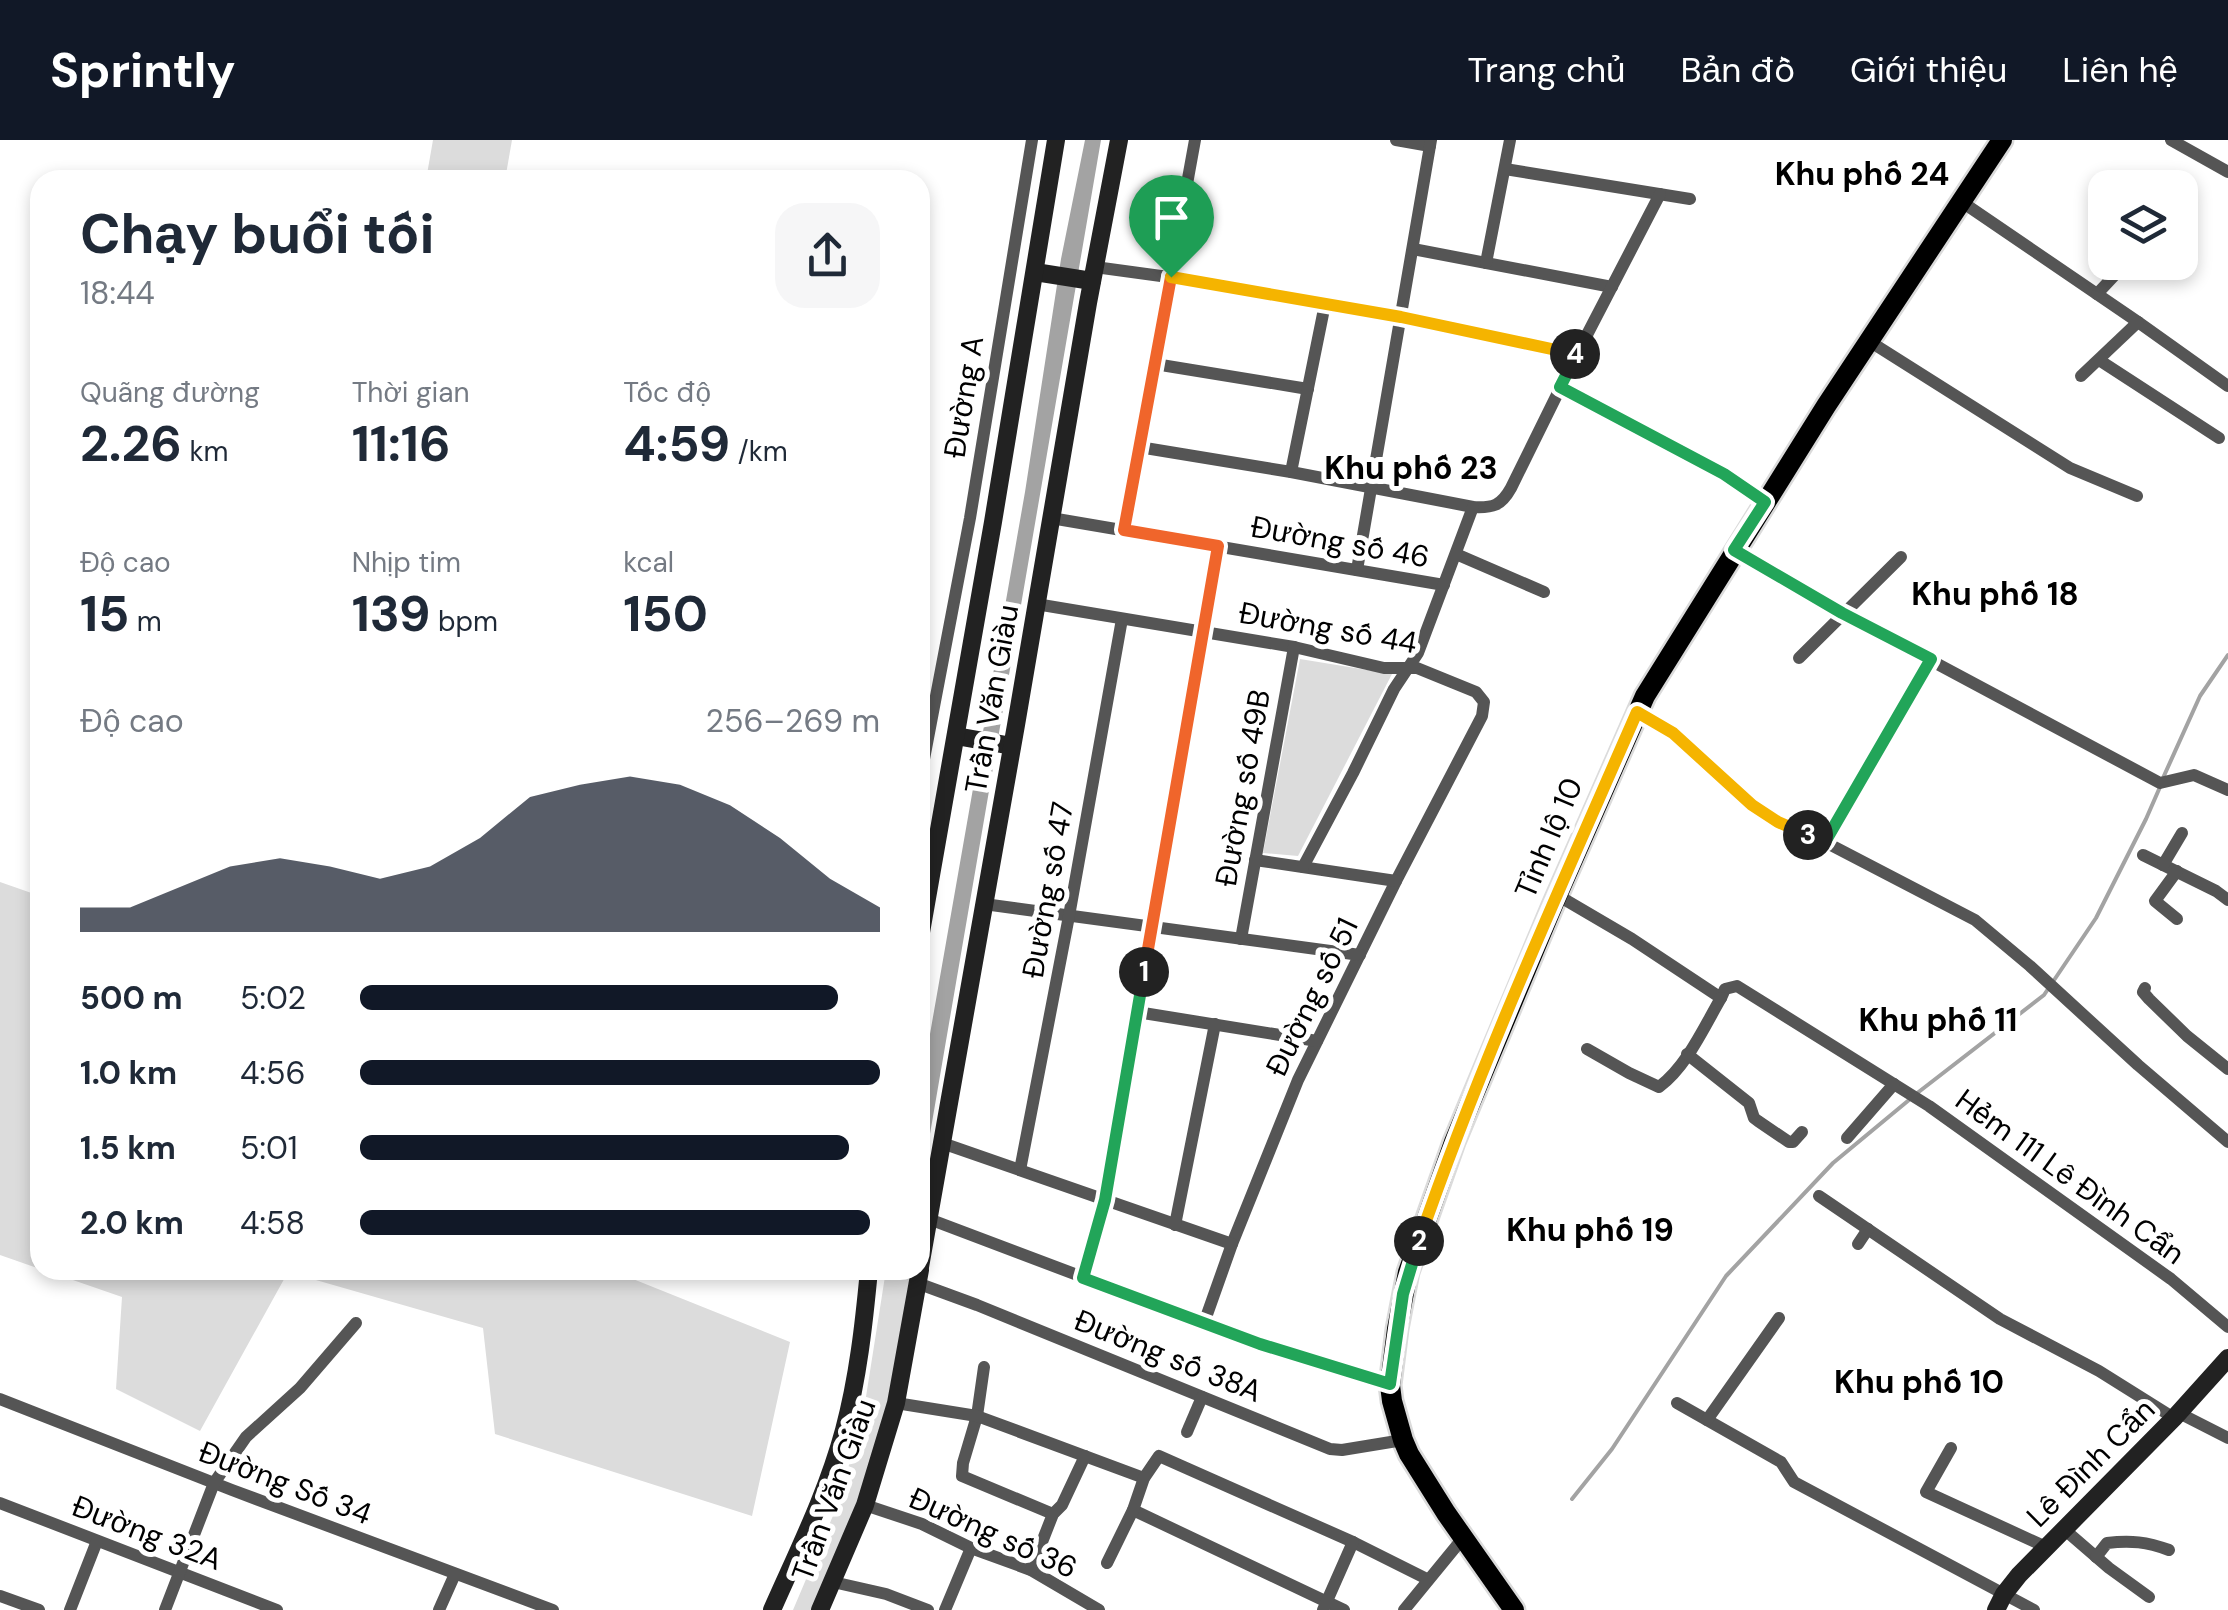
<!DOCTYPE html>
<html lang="vi">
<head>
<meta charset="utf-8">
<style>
  body { margin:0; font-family:"DM Sans",sans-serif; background:#f6f6f7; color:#1f2937; height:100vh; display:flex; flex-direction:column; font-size:38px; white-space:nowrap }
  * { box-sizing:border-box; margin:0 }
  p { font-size:32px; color:#747a83 }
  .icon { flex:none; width:55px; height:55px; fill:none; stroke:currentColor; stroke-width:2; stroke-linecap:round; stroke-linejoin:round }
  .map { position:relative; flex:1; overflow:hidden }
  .sheet { position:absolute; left:30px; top:30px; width:900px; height:1110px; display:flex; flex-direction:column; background:#fff; border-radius:30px; box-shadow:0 5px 15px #0003 }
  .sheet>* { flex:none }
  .tools { position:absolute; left:2088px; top:30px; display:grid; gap:20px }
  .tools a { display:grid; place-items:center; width:110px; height:110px; border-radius:20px; background:#fff; box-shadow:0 5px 15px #0003; font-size:50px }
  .pin { position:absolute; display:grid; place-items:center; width:85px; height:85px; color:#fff; margin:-102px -42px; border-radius:50% 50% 50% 0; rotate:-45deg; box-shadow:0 0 10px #0007 }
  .pin .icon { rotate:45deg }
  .km { position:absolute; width:50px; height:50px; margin:-25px; border-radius:50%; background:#222; color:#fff; font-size:28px; line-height:50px; text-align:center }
  .round { display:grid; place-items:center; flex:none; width:105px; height:105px; border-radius:30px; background:#f6f6f7 }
  .head { display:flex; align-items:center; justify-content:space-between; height:170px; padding:0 50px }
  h1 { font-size:55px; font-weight:700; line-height:75px }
  .metrics { display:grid; grid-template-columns:repeat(3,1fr); gap:15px; height:170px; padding:10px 50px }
  .metrics div { display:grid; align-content:center }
  .metrics b { font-size:50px; font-weight:700 }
  .metrics small { font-size:28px; font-weight:400 }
  .metrics p { font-size:28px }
  .chart { height:280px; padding:20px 50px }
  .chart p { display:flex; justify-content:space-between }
  .chart svg { width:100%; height:180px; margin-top:10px; fill:#111827; opacity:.7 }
  ul { padding:0 50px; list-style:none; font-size:32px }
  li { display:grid; grid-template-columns:160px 120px 1fr; align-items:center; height:75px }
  li i { height:25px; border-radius:12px; background:#111827 }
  header { display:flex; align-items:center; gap:60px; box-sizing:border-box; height:140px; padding:0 50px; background:#111827; color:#fff }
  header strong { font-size:48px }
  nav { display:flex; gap:55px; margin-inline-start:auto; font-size:35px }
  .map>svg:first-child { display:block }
  .green { fill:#dcdcdc }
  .water { fill:#a3a3a3 }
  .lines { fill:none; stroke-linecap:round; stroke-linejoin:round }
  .stream { stroke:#a3a3a3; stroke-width:4 }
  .primary-casing { stroke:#dbdbdb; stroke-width:25 }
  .street { stroke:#555; stroke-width:12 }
  .secondary { stroke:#222; stroke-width:18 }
  .primary { stroke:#000; stroke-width:20 }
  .split-1-casing { stroke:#fff; stroke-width:20 }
  .split-2-casing { stroke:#fff; stroke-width:20 }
  .split-3-casing { stroke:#fff; stroke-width:20 }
  .split-4-casing { stroke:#fff; stroke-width:20 }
  .split-5-casing { stroke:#fff; stroke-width:20 }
  .split-1 { stroke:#f0652b; stroke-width:12 }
  .split-2 { stroke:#22a559; stroke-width:12 }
  .split-3 { stroke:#f5b400; stroke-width:12 }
  .split-4 { stroke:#22a559; stroke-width:12 }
  .split-5 { stroke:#f5b400; stroke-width:12 }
  .labels { text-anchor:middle; stroke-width:10; stroke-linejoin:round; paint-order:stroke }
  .street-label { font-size:30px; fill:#000; stroke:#fff }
  .neighbourhood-label { font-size:32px; font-weight:bold; fill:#000; stroke:#fff }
</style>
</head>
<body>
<header>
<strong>Sprintly</strong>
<nav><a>Trang chủ</a><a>Bản đồ</a><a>Giới thiệu</a><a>Liên hệ</a></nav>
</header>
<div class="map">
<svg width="2228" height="1470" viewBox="0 0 2228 1470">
  <rect width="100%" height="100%" fill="#fff"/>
  <!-- green -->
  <g class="green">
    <path d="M433 0H512L505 40H426Z"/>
    <path d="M1300 519 1392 534 1298 716 1263 713Z"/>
    <path d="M0 742 40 756V1129L0 1115Z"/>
    <path d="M44 1130H635L633 1139 790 1202 752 1376 495 1294 483 1188 288 1132 200 1291 116 1249 122 1157Z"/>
    <path d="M886 1130H911C898 1211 886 1293 857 1371 845 1404 829 1437 814 1470H793L835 1371 862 1282Z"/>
  </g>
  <!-- water -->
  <path class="water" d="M1085 0H1101L920 1052V951L1025 352 1061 119Z"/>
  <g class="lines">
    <!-- stream -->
    <g class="stream">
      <path d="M2163 638 2200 556 2228 515"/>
      <path d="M1916 954 2044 855 2096 778 2146 679 2160 647"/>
      <path d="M1572 1359 1612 1309 1726 1136 1833 1023 1909 960"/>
    </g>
    <defs>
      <path id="primary" d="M1514 1470 1446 1373 1409 1314 1403 1300 1392 1261 1390 1245 1397 1189 1408 1132 1454 1002 1554 763 1645 556 1826 266 2002 0"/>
    </defs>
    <!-- primary casing -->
    <use href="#primary" class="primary-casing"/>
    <!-- street -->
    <g class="street">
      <path d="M1396 0 1430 6"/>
      <path d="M2171 0 2228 32"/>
      <path d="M1505 29 1690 59"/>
      <path d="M1962 62 2138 182 2228 246"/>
      <path d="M1413 109 1612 147"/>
      <path d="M1486 123 1510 0"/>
      <path d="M1095 127 1183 139 1401 177 1577 214"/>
      <path d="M2097 154 2127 122"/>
      <path d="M1869 201 2070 328 2137 356"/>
      <path d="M2099 220 2219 298"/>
      <path d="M1155 224 1308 249"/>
      <path d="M2081 236 2138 182"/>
      <path d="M1560 247 1724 335 1765 362"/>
      <path d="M1139 307 1291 332 1473 367C1493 368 1501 366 1511 348L1577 214 1660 54"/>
      <path d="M1291 332 1325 164"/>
      <path d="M1051 378 1444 445"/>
      <path d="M1124 390 1195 0"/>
      <path d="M1734 410 1842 473 2160 643 2194 635 2228 650"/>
      <path d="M1456 414 1544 452"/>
      <path d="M1357 430 1431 0"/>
      <path d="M1036 464 1294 507 1384 528H1417L1476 552 1484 562 1482 576 1396 741 1298 940 1232 1104 1204 1183"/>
      <path d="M1799 518 1901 417"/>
      <path d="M1637 572 1673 593 1752 665 1778 682 1825 702 1975 780 2030 826 2138 925 2228 1002"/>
      <path d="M920 640 970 378 1032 0"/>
      <path d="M1825 702 1931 519"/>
      <path d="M2143 715 2216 751 2228 760"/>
      <path d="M1255 720 1396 741"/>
      <path d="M2163 725 2182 693"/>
      <path d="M1303 727 1353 633 1394 549 1418 513 1473 367"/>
      <path d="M1557 755 1632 799 1721 858 1725 849 1737 846 1929 966 2171 1139 2228 1187"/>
      <path d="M984 764 1360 815"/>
      <path d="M2177 779 2155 761 2177 731"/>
      <path d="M1241 799 1294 507"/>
      <path d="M2145 848 2143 852 2149 859 2187 896 2228 929"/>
      <path d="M1137 872 1317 901"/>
      <path d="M1587 909 1629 933 1659 947C1687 926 1704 887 1721 858"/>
      <path d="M1687 914 1749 963 1754 978 1758 981 1789 1002H1793L1802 992"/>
      <path d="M1847 998 1894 944"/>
      <path d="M942 1003 1232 1104"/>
      <path d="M1020 1030 1069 776 1122 479"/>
      <path d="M1819 1056 2000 1179 2099 1231 2174 1278"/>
      <path d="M929 1079 1260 1204 1390 1245"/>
      <path d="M1175 1085 1215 884"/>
      <path d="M1858 1104 1868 1089"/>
      <path d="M1083 1137 1105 1060 1218 406"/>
      <path d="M917 1143 977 1165 1330 1309 1342 1310 1403 1300"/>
      <path d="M984 1227 977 1276 963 1323 962 1336 1053 1374"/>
      <path d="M0 1259 232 1350 553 1470"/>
      <path d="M896 1263 977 1276 1144 1338"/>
      <path d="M1677 1263 1781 1322 1794 1342 2034 1470"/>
      <path d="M2179 1273 2228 1298"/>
      <path d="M1707 1280 1779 1178"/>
      <path d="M1187 1292 1202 1257"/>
      <path d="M1951 1308 1926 1352 2046 1407"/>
      <path d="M0 1363 277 1470"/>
      <path d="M865 1365 922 1384 971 1408 1031 1430 1099 1470"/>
      <path d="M1133 1370 1344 1470"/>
      <path d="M2065 1390 2109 1428 2149 1457"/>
      <path d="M2096 1417 2107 1403C2131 1400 2147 1402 2169 1410"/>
      <path d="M1107 1423 1133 1370 1144 1338 1159 1316 1353 1402 1427 1439"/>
      <path d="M1031 1430 1053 1374 1062 1365 1085 1316"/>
      <path d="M833 1442 886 1454 928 1470"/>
      <path d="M0 1456 39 1470"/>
      <path d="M70 1470 97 1401"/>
      <path d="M165 1470 214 1343 246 1297 300 1248 356 1183"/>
      <path d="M439 1470 455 1434"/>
      <path d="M945 1470 971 1408"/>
      <path d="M1323 1470 1353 1402"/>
      <path d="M1404 1470 1463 1398"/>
    </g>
    <!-- secondary -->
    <g class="secondary">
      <path d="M1035 132 1092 141"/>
      <path d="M956 596 1012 606"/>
      <path d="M920 798 993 382 1056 0"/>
      <path d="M920 1127 1016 585 1088 163 1119 0"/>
      <path d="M772 1470C798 1411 827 1353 844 1290 858 1238 864 1183 869 1130"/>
      <path d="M820 1470 865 1365 896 1263 920 1130"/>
      <path d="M1996 1470 2004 1454 2019 1435 2174 1278 2228 1218"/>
    </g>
    <!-- primary -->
    <use href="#primary" class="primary"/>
  </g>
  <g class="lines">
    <defs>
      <path id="split-1" d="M1144 832 1218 406 1124 390 1171 137"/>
      <path id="split-2" d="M1144 832 1105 1060 1083 1138 1260 1204 1390 1244 1403 1154 1419 1101"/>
      <path id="split-3" d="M1419 1101C1481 921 1561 746 1637 572L1673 593 1752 665 1778 682 1808 695"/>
      <path id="split-4" d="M1575 214H1577L1560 247 1724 334 1765 362 1734 410 1842 473 1931 519 1825 702 1808 695"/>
      <path id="split-5" d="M1171 137 1401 177 1575 214"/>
    </defs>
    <!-- split-1 casing -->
    <use href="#split-1" class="split-1-casing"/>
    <!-- split-2 casing -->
    <use href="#split-2" class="split-2-casing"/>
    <!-- split-3 casing -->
    <use href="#split-3" class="split-3-casing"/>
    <!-- split-4 casing -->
    <use href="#split-4" class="split-4-casing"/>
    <!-- split-5 casing -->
    <use href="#split-5" class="split-5-casing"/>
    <!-- split-1 -->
    <use href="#split-1" class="split-1"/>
    <!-- split-2 -->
    <use href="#split-2" class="split-2"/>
    <!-- split-3 -->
    <use href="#split-3" class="split-3"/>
    <!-- split-4 -->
    <use href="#split-4" class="split-4"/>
    <!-- split-5 -->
    <use href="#split-5" class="split-5"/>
  </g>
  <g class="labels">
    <!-- street labels -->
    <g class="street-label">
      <text transform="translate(964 257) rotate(-81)" y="10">Đường A</text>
      <text transform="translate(1340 402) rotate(10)" y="10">Đường số 46</text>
      <text transform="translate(1328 488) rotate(10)" y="10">Đường số 44</text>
      <text transform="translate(992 559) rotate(-80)" y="10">Trần Văn Giàu</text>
      <text transform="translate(1243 648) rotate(-80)" y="10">Đường số 49B</text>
      <text transform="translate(1549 698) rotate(-67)" y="10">Tỉnh lộ 10</text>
      <text transform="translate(1048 750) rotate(-80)" y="10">Đường số 47</text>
      <text transform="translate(1312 857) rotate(-64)" y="10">Đường số 51</text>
      <text transform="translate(2070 1037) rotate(36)" y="10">Hẻm 111 Lê Đình Cẩn</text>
      <text transform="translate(1168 1216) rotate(22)" y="10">Đường số 38A</text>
      <text transform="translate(2091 1323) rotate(-45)" y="10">Lê Đình Cẩn</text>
      <text transform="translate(285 1343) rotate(21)" y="10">Đường Số 34</text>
      <text transform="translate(834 1350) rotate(-70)" y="10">Trần Văn Giàu</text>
      <text transform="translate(147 1393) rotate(21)" y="10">Đường 32A</text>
      <text transform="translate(993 1393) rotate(24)" y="10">Đường số 36</text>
    </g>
    <!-- neighbourhood labels -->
    <g class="neighbourhood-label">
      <text x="1862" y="45">Khu phố 24</text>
      <text x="1411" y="339">Khu phố 23</text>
      <text x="1995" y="465">Khu phố 18</text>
      <text x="1938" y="891">Khu phố 11</text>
      <text x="1590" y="1101">Khu phố 19</text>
      <text x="1919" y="1253">Khu phố 10</text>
    </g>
  </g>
</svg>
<div class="tools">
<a><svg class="icon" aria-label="layers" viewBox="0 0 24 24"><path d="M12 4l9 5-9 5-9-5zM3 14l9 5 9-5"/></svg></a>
</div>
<div class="pin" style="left:1171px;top:137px;background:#1e9e55"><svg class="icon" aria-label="arrive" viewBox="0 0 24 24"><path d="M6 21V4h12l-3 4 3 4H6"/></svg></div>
<b class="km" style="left:1144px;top:832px">1</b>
<b class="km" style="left:1419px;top:1101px">2</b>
<b class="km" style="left:1808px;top:695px">3</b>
<b class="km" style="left:1575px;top:214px">4</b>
<section class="sheet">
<div class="head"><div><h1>Chạy buổi tối</h1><p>18:44</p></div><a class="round"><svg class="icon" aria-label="share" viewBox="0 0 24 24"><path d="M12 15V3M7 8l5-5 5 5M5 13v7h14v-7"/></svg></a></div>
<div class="metrics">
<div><p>Quãng đường</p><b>2.26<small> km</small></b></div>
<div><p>Thời gian</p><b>11:16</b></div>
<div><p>Tốc độ</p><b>4:59<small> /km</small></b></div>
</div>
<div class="metrics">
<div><p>Độ cao</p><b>15<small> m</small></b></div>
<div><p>Nhịp tim</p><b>139<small> bpm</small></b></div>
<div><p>kcal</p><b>150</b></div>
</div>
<div class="chart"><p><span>Độ cao</span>256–269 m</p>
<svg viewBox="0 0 160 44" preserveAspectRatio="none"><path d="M0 44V38L10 38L20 33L30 28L40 26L50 28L60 31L70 28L80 21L90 11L100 8L110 6L120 8L130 13L140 21L150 31L160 38V44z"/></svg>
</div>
<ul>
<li><b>500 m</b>5:02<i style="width:92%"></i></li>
<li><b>1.0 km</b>4:56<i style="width:100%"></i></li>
<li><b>1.5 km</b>5:01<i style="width:94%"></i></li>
<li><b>2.0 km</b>4:58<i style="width:98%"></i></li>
</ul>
</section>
</div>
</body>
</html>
